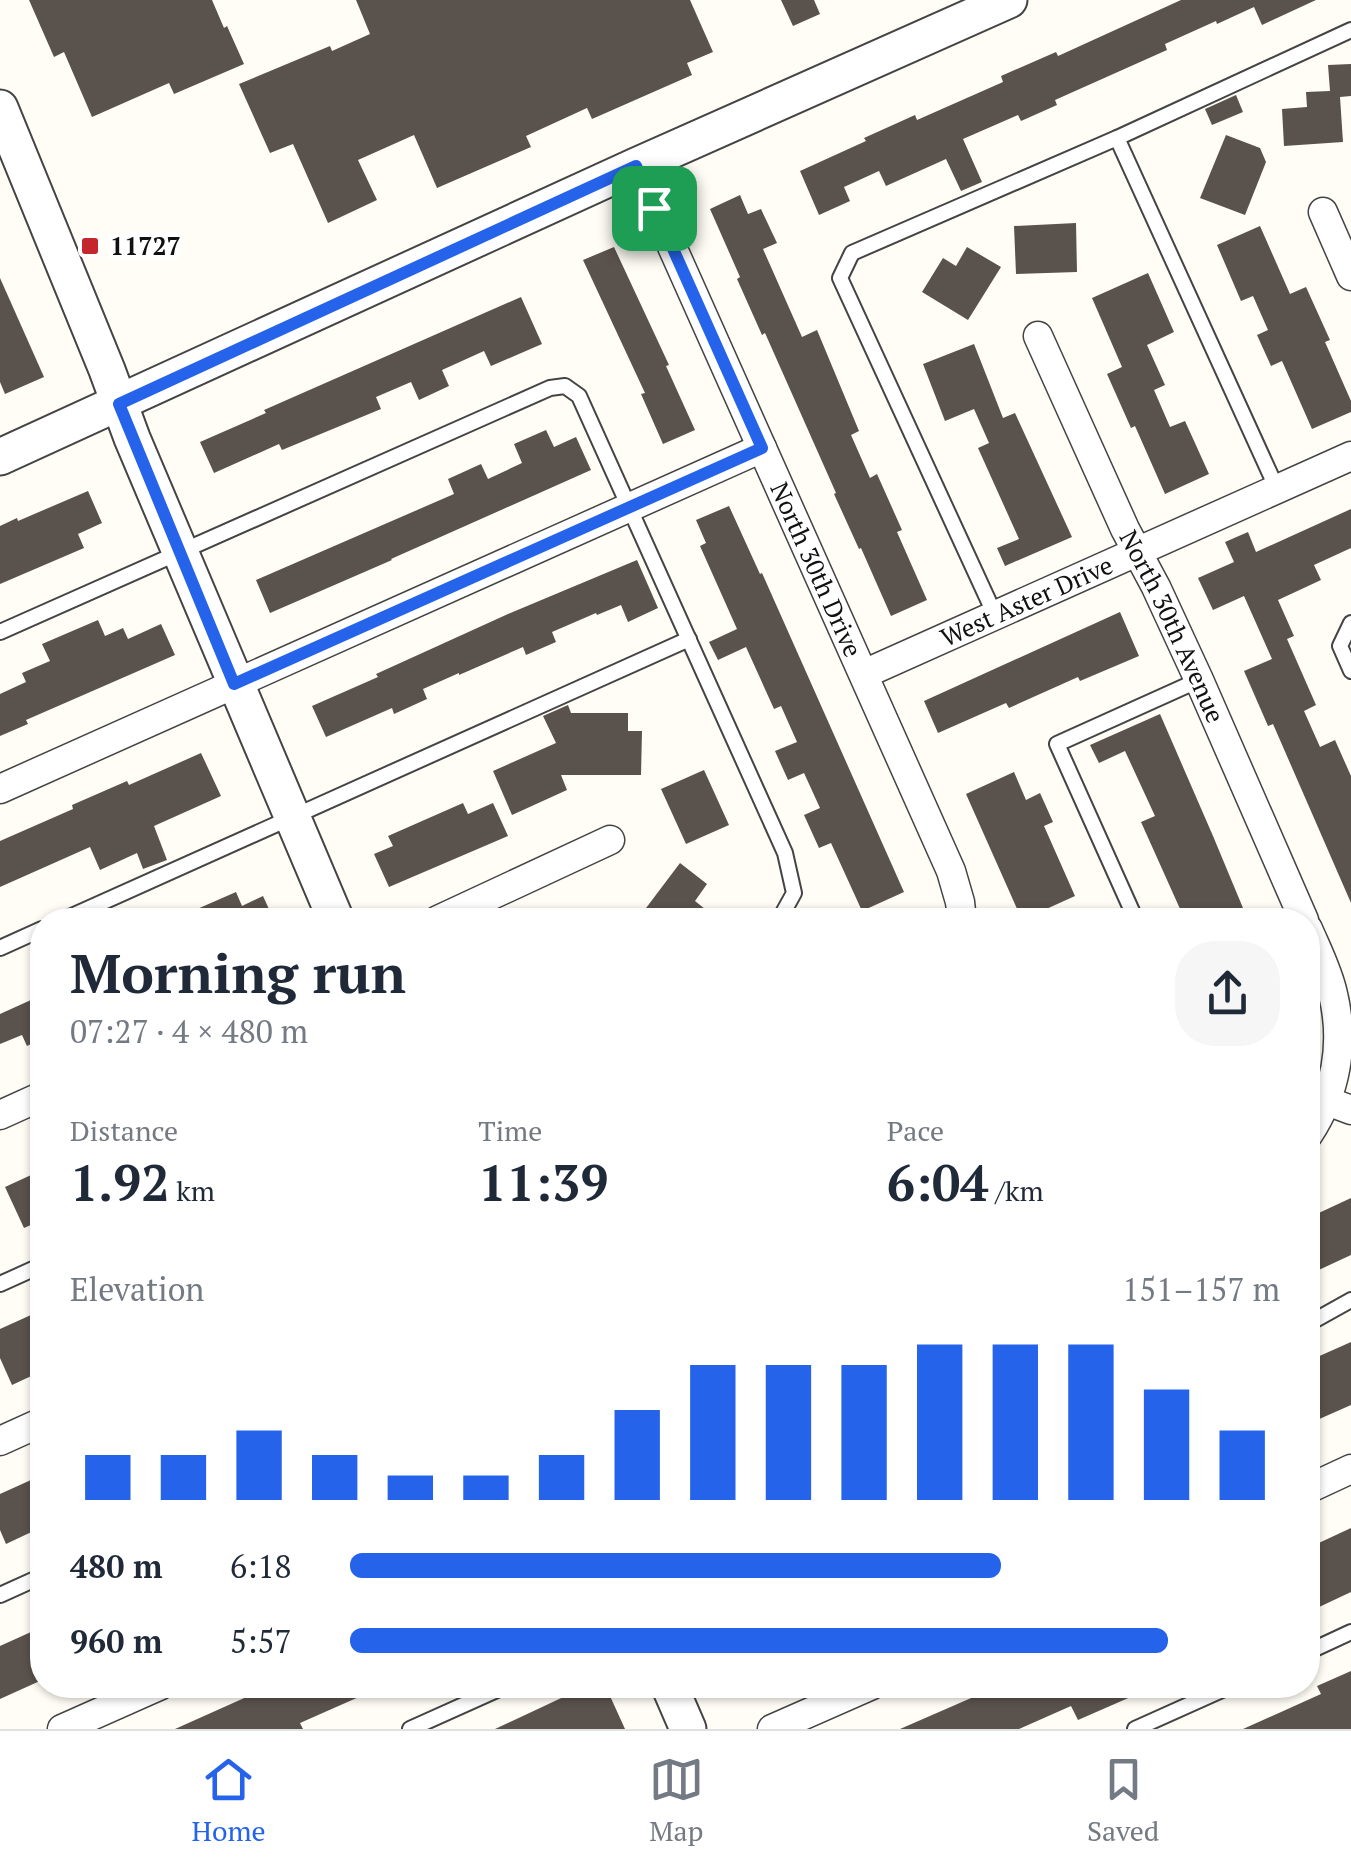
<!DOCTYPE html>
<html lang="en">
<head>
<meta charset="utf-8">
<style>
  body { margin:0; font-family:"PT Serif",serif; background:#f6f6f7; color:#1f2937; height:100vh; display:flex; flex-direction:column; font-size:38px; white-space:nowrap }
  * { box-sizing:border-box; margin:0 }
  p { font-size:32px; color:#747a83 }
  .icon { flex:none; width:55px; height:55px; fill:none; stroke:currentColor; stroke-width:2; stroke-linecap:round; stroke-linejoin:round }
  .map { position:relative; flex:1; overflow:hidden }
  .sheet { position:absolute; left:30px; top:908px; width:1290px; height:790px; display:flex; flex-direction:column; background:#fff; border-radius:40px; box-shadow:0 2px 8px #0004 }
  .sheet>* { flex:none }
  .pin { position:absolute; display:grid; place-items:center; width:85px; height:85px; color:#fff; margin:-42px; border-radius:20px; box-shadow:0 5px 15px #0006 }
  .round { display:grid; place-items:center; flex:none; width:105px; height:105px; border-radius:40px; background:#f6f6f7 }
  .head { display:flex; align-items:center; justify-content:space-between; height:170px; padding:0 40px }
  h1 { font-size:55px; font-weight:700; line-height:75px }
  .metrics { display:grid; grid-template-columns:repeat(3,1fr); gap:15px; height:170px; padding:10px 40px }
  .metrics div { display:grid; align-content:center }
  .metrics b { font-size:50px; font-weight:700 }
  .metrics small { font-size:28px; font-weight:400 }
  .metrics p { font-size:28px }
  .chart { height:280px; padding:20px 40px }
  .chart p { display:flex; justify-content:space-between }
  .chart svg { width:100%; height:180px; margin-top:10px; stroke:#2563eb; stroke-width:6 }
  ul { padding:0 40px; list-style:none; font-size:32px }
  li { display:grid; grid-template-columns:160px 120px 1fr; align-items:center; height:75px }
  li i { height:25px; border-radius:12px; background:#2563eb }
  .tab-bar { display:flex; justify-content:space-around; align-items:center; height:140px; border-top:2px solid #e0e1e3; background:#fff; font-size:28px; color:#747a83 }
  .tab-bar a { display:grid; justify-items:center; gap:5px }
  .tab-bar .active { color:#2563eb }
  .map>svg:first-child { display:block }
  .building { fill:#5a524d }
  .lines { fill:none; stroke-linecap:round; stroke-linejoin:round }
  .service-casing { stroke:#444; stroke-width:18 }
  .minor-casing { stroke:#444; stroke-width:31 }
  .tertiary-casing { stroke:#444; stroke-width:39 }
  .service { stroke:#fff; stroke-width:14 }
  .minor { stroke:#fff; stroke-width:28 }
  .tertiary { stroke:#fff; stroke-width:35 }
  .route-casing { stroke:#fff; stroke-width:20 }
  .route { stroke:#2563eb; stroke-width:12 }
  .poi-dot { fill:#c4262e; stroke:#fff; stroke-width:4 }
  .labels { text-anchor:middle; stroke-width:10; stroke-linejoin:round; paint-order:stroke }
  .poi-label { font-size:25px; font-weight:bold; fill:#111; stroke:#fff; text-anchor:start }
  .street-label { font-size:25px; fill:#111; stroke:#fff }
</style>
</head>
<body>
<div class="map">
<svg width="1351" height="1729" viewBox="0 0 1351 1729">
  <rect width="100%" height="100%" fill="#fffdf5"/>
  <!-- building -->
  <g class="building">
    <path d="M29 0H212L224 28 227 26 244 64 174 94 169 83 92 117 64 52 54 57Z"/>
    <path d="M356 0H690L713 52 687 63 692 75 592 119 587 108 526 136 531 147 437 188 414 135 358 160 377 200 328 223 293 144 270 153 239 84 330 46 332 51 370 34Z"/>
    <path d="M781 0H814L820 14 793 26Z"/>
    <path d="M1181 0H1316L1262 25 1254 7 1217 24 1216 21 1165 44 1167 50 1055 100 1057 105 1021 121 1018 115 963 139 982 182 961 191 946 159 886 186 879 171 844 187 850 201 819 215 800 171 866 141 864 138 915 115 917 120 1003 82 1001 76 1056 52 1058 56Z"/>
    <path d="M1351 64V96L1340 97 1343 142 1284 146 1282 109 1307 107 1306 92 1330 91 1328 65Z"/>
    <path d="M1236 95 1243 112 1212 125 1205 109Z"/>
    <path d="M1226 135 1260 148 1266 162 1245 215 1200 198Z"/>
    <path d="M740 195 748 214 761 209 777 243 763 249 802 337 817 330 859 431 851 435 870 478 877 474 902 530 897 532 927 600 891 616 861 548 859 549 834 494 836 493 765 333 762 335 737 279 740 277 710 209Z"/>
    <path d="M1076 223 1077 272 1016 274 1014 226Z"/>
    <path d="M1260 226 1290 294 1306 287 1330 340 1325 342 1351 401V412L1312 429 1282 361 1271 366 1257 335 1268 330 1253 296 1241 301 1217 245Z"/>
    <path d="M614 247 669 365 666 366 695 430 663 444 641 394 645 393 583 260Z"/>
    <path d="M967 247 1001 267 968 320 922 292 943 258 956 266Z"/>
    <path d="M1148 273 1174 332 1147 345 1165 385 1154 390 1170 427 1185 421 1209 474 1165 494 1135 426 1131 428 1107 374 1122 367 1092 298Z"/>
    <path d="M0 278 44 377 5 394 0 382Z"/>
    <path d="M521 297 542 344 491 366 484 351 442 370 449 386 419 400 411 382 376 397 381 409 282 450 279 444 214 473 200 442 266 413 264 410Z"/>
    <path d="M974 344 1003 418 1015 413 1072 537 1005 566 997 548 1019 539 978 448 989 443 974 409 945 421 923 364Z"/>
    <path d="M546 430 554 447 576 437 591 470 391 559 392 560 270 613 256 580 454 494 448 479 481 464 488 479 522 463 514 444Z"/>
    <path d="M88 491 102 523 78 534 84 548 0 584V526L17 518 18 521Z"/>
    <path d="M729 506 760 574 762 573 904 892 862 911 831 843 819 848 804 815 820 808 804 773 788 780 775 751 797 742 781 706 774 709 746 647 718 660 709 642 737 629 700 546 706 543 696 520Z"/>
    <path d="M1351 509V548L1314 565 1321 580 1278 600 1294 636 1287 639 1316 705 1304 711 1320 747 1335 740 1351 776V903L1273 724 1268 726 1244 671 1272 659 1244 596 1213 610 1198 578 1234 562 1225 542 1248 532 1256 552Z"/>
    <path d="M637 560 658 608 628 622 621 605 597 615 596 613 552 632 556 642 526 655 523 647 459 675V673L423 689 427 699 394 714 392 708 326 737 312 706 378 677 376 674 508 614Z"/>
    <path d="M1120 612 1139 656 1080 681 1078 677 1009 708 1006 703 938 733 924 701Z"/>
    <path d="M98 620 105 636 123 628 128 639 161 624 175 655 26 720 28 724 0 736V694L26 682 22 673 50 661 42 644Z"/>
    <path d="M568 705 571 713H628V731H642L641 775H561L567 790 512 815 493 771 556 743 543 716Z"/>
    <path d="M1160 714 1213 836 1248 920H1185L1141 822 1155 816 1125 751 1099 763 1090 745Z"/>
    <path d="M201 753 221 796 154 826 167 860 143 869 137 853 100 870 90 847 0 887V841L73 809 72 805 127 781 129 785Z"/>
    <path d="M704 770 729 825 686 844 661 789Z"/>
    <path d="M1014 772 1026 800 1040 793 1053 822 1044 826 1075 896 1022 920 966 794Z"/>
    <path d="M463 803 468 814 493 803 508 836 389 887 374 854 393 846 388 836Z"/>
    <path d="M680 863 707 884 695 901 705 909 696 920H637Z"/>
    <path d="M236 892 242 906 263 896 274 920H172Z"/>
    <path d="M42 995V1039L27 1046 22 1035 0 1044V1014Z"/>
    <path d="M42 1170V1220L24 1228 5 1187Z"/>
    <path d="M1351 1198V1255L1308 1275V1218Z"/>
    <path d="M42 1310V1371L12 1385 0 1358V1329Z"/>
    <path d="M1351 1342V1405L1308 1424V1371L1319 1366 1315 1358Z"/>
    <path d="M42 1475V1527L6 1544 0 1530V1494Z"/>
    <path d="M1351 1528V1592L1317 1608 1314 1601 1308 1603V1548Z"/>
    <path d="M42 1627V1680L0 1699V1646Z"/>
    <path d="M1351 1671V1729H1243L1321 1694 1317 1686Z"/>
    <path d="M273 1685H386L300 1723 303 1729H175Z"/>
    <path d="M589 1685H605L625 1729H495Z"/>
    <path d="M1001 1685H1158L1078 1720 1071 1706 1019 1729H900Z"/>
  </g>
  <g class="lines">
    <defs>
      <g id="service">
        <path d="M1117 138 1277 489"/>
        <path d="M995 615 840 278 852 253 1117 138 1351 30"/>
        <path d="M1351 623 1340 646 1351 671"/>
        <path d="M0 632 550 388 565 386 579 396 785 853 794 893 779 920"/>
        <path d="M63 920 689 639"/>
        <path d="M1136 920 1057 744 1199 680"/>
        <path d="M0 948 42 929"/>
        <path d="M0 1284 42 1265"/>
        <path d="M1308 1324 1351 1300"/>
        <path d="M0 1595 42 1576"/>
        <path d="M1308 1652 1351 1632"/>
        <path d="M410 1729 508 1685"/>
        <path d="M1135 1729 1233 1685"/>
      </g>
      <g id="minor">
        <path id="s1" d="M636 166 951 871 960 902 962 920"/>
        <path d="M1323 212 1351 276"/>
        <path id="s2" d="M1038 336 1125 529 1156 587 1199 680 1304 920"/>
        <path id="s3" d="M864 674 1351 456"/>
        <path d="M0 789 762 448"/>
        <path d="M438 920 610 840"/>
        <path d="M1308 929C1317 950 1328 971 1333 994 1345 1044 1336 1093 1308 1135"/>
        <path d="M1327 1101 1351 1110"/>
        <path d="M0 1115 42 1096"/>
        <path d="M0 1441 42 1422"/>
        <path d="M1308 1489 1351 1469"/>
        <path d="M62 1729 161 1685"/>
        <path d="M772 1729 872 1685"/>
      </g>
      <g id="tertiary">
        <path d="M0 108 107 370 132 438 336 920"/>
        <path d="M0 457 636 166 1009 0"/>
        <path d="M669 1685 688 1729"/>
      </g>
    </defs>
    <!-- service casing -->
    <use href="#service" class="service-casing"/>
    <!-- minor casing -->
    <use href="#minor" class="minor-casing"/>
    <!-- tertiary casing -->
    <use href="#tertiary" class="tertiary-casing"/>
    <!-- service -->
    <use href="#service" class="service"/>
    <!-- minor -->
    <use href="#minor" class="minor"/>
    <!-- tertiary -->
    <use href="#tertiary" class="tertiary"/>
  </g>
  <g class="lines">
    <defs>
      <path id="route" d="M636 166 762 448 234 684 119 404Z"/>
    </defs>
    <!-- route casing -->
    <use href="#route" class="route-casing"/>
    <!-- route -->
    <use href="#route" class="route"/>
  </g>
  <!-- markers -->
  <rect class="poi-dot" x="80" y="236" width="20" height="20" rx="5"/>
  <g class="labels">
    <!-- poi labels -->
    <g class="poi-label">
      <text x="110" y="255">11727</text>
    </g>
    <!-- street labels -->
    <g class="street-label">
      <text dy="9" stroke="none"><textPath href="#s1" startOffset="442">North 30th Drive</textPath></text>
      <text dy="9" stroke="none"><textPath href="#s3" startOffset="178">West Aster Drive</textPath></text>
      <text dy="9" stroke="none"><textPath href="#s2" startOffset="320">North 30th Avenue</textPath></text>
    </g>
  </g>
</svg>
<div class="pin" style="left:654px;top:208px;background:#1e9e55"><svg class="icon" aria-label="arrive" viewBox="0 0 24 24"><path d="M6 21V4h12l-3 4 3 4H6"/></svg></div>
<section class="sheet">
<div class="head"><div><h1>Morning run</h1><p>07:27 · 4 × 480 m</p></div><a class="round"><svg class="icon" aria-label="share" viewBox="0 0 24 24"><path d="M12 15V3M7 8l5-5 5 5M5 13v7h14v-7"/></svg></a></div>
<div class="metrics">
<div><p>Distance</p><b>1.92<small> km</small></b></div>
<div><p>Time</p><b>11:39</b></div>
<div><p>Pace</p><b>6:04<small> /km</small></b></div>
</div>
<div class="chart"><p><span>Elevation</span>151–157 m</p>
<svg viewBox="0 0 160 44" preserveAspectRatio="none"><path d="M5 44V33M15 44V33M25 44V27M35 44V33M45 44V38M55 44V38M65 44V33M75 44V22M85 44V11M95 44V11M105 44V11M115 44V6M125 44V6M135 44V6M145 44V17M155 44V27"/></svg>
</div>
<ul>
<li><b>480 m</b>6:18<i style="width:70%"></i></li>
<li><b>960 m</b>5:57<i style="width:88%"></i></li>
</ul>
</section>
</div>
<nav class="tab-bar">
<a class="active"><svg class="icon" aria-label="home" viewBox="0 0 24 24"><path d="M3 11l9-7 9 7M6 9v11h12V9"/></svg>Home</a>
<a><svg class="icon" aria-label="map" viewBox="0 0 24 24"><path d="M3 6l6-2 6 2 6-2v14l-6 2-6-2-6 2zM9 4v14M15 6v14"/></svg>Map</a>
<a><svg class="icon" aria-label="saved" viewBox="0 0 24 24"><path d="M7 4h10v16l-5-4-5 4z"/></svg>Saved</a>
</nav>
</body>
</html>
